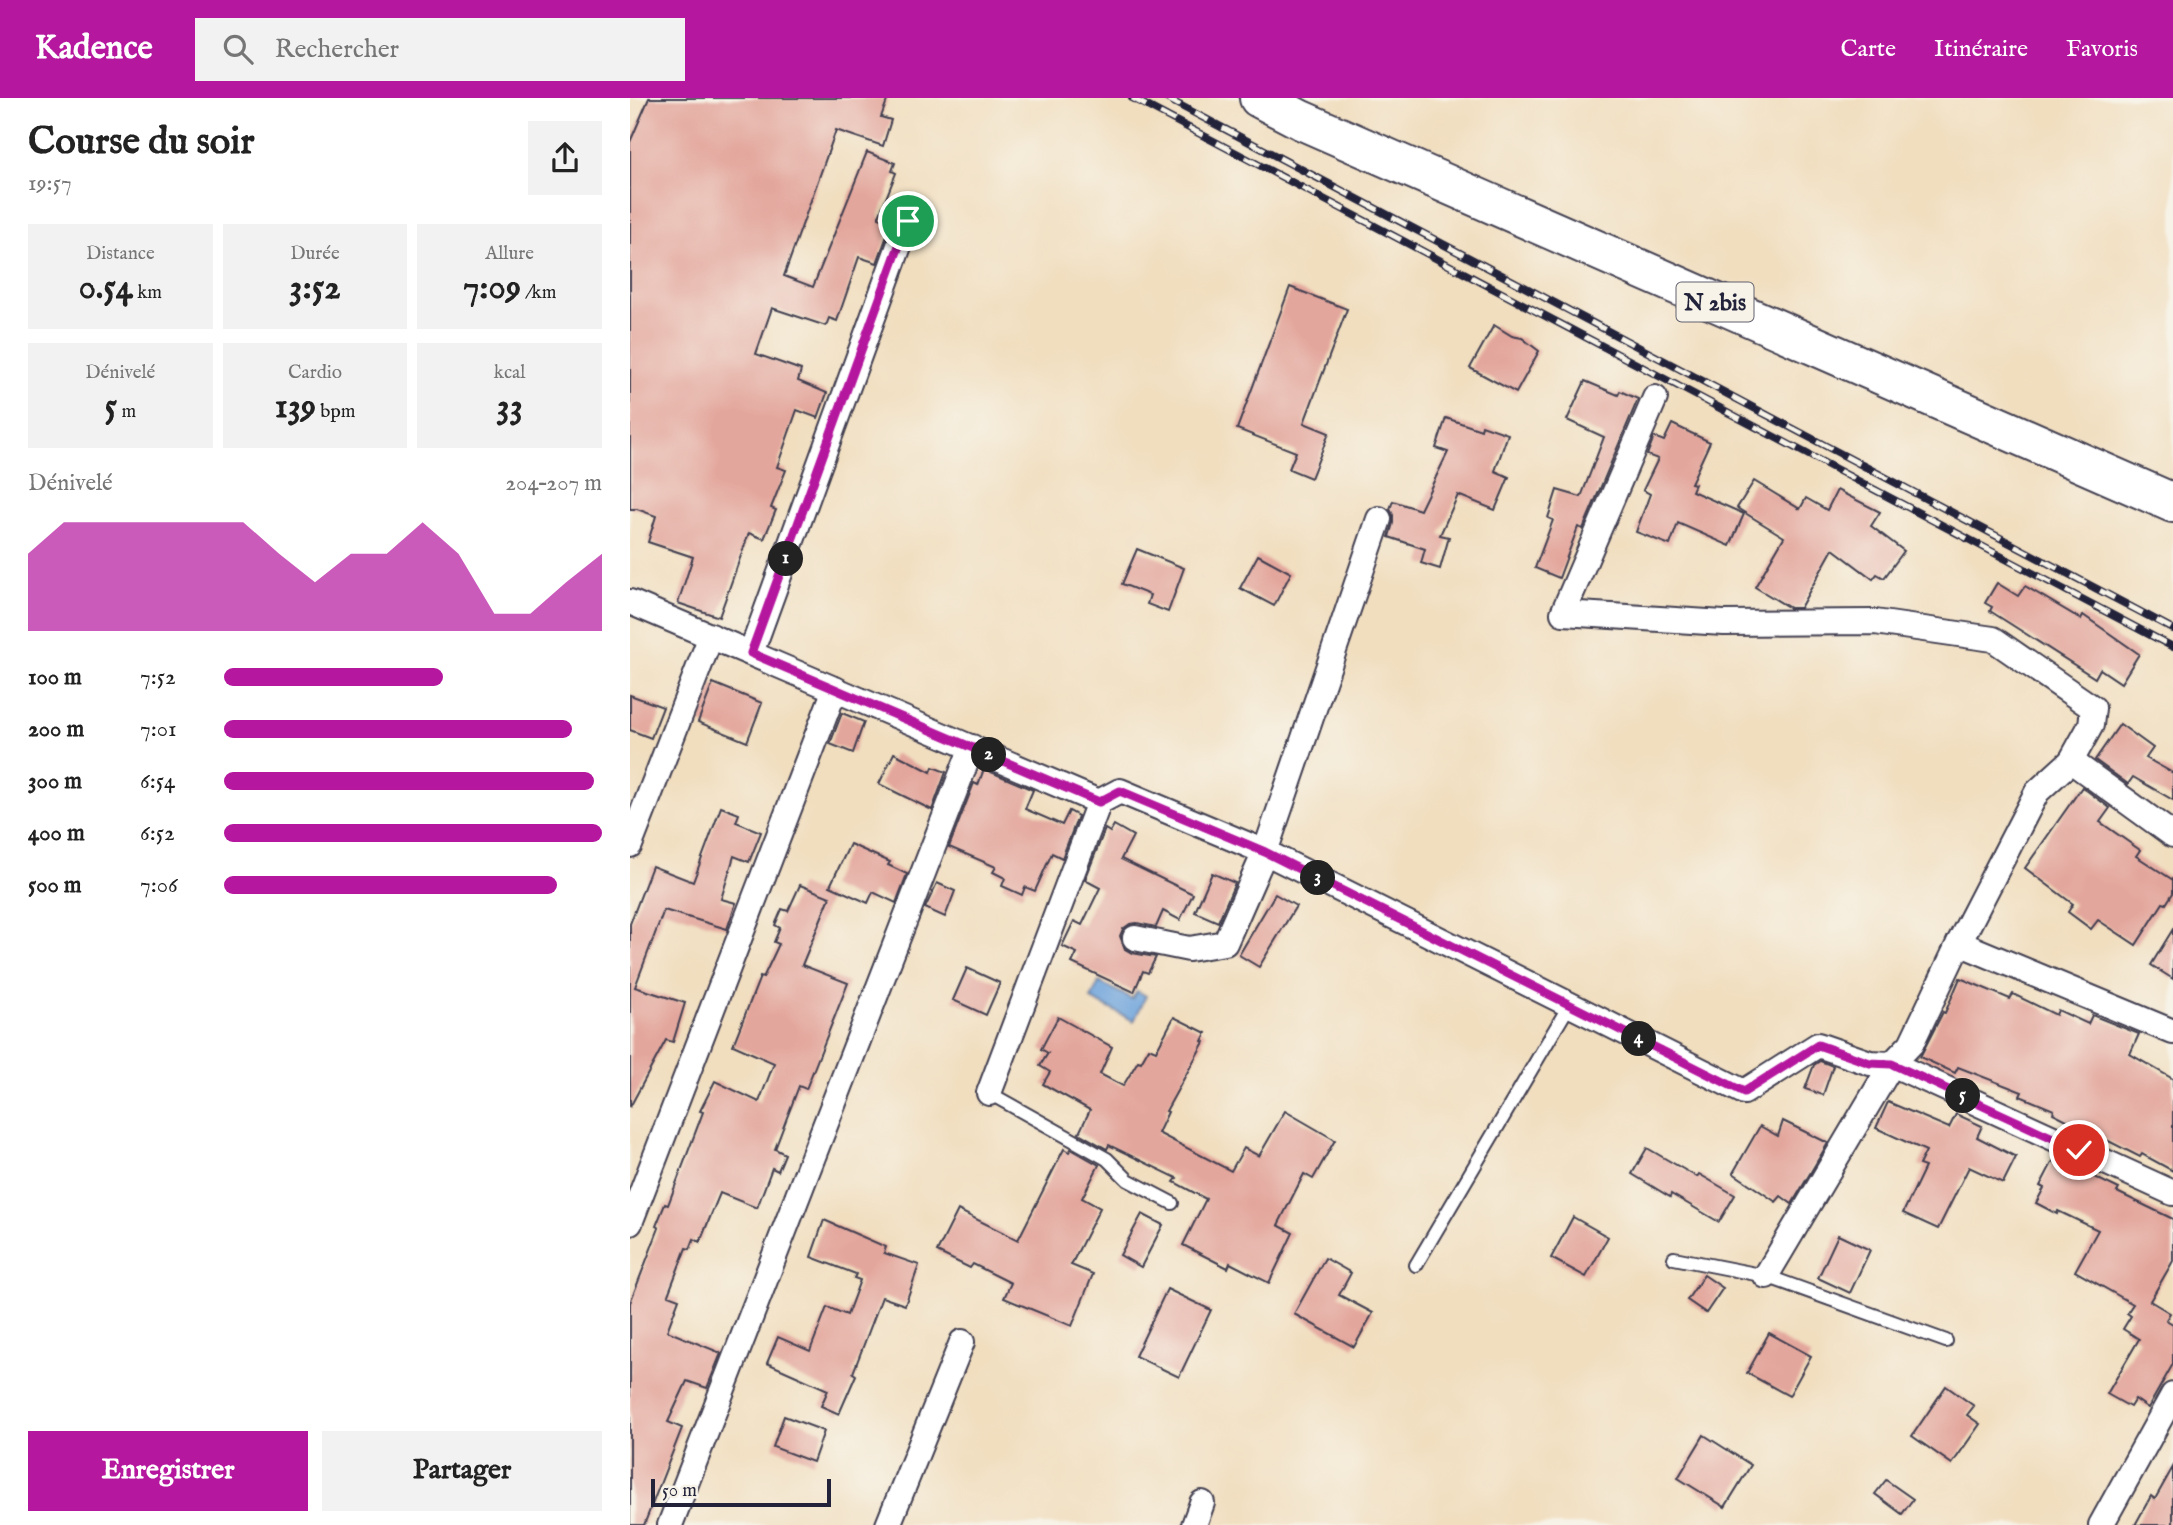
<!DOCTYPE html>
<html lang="fr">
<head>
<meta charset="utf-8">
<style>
  body { margin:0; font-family:"IM FELL English",serif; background:#f2f2f2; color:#222; height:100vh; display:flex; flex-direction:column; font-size:26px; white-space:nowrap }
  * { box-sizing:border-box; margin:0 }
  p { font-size:23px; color:#767676 }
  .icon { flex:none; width:38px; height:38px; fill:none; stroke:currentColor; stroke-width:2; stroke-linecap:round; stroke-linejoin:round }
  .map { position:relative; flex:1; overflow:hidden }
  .side { display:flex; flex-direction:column; background:#fff; width:630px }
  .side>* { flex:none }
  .scale { position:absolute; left:21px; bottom:18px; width:180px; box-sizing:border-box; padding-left:7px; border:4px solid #22223b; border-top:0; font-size:19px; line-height:24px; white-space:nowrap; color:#22223b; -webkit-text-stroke:5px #f7f3e8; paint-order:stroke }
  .pin { position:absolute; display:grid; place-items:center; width:60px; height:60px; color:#fff; margin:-30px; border:4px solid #fff; border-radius:50%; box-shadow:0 2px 7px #0007 }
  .km { position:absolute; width:35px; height:35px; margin:-18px; border-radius:50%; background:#222; color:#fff; font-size:19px; line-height:35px; text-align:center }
  .round { display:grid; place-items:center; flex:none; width:74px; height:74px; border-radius:0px; background:#f2f2f2 }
  .summary { display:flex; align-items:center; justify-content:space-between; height:119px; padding:0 28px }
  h1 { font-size:38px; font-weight:800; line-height:52px }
  .figures { display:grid; grid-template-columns:repeat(3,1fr); gap:10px; height:119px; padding:7px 28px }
  .figures div { display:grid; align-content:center; border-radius:0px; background:#f2f2f2; text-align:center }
  .figures b { font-size:35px; font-weight:800 }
  .figures small { font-size:19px; font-weight:400 }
  .figures p { font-size:19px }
  .chart { height:196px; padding:14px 28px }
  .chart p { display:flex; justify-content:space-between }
  .chart svg { width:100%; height:126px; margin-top:7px; fill:#b5179e; opacity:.7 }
  .cta { display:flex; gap:14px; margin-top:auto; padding:14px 28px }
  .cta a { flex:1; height:80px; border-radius:0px; background:#b5179e; color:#fff; font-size:28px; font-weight:800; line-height:80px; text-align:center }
  .cta a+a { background:#f2f2f2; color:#222 }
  ul { padding:0 28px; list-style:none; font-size:23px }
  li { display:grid; grid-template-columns:112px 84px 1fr; align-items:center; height:52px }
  li i { height:18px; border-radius:9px; background:#b5179e }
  header { display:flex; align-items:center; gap:42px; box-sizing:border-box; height:98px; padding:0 35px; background:#b5179e; color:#fff }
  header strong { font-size:33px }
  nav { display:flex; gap:38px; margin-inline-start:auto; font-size:24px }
  .search { width:490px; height:63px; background:#f2f2f2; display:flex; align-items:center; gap:18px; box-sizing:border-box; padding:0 24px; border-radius:0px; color:#767676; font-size:26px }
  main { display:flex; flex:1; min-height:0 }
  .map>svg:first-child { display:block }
  .water { fill:#6fa4dc; stroke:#48638c; stroke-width:2 }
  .building { fill:#e3a69c }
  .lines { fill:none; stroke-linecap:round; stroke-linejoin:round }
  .service-casing { stroke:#413e4f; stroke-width:16 }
  .minor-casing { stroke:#413e4f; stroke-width:28 }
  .primary-casing { stroke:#413e4f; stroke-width:42 }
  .service { stroke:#fff; stroke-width:12 }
  .minor { stroke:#fff; stroke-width:24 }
  .primary { stroke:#fff; stroke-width:38 }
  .rail-casing { stroke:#22223b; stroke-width:8 }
  .rail { stroke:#f7f3e8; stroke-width:5; stroke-dasharray:16; stroke-linecap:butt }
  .route-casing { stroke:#fff; stroke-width:14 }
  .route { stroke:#b5179e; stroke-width:9 }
  .labels { text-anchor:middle; stroke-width:5; stroke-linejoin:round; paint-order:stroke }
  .shield { fill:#f7f3e8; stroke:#62616f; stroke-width:2 }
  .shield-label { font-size:23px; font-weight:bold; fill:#22223b }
</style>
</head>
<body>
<header>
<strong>Kadence</strong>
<div class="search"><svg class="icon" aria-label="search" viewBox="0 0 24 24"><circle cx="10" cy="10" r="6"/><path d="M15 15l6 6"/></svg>Rechercher</div>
<nav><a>Carte</a><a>Itinéraire</a><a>Favoris</a></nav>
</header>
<main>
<section class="side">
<div class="summary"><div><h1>Course du soir</h1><p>19:57</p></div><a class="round"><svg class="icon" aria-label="share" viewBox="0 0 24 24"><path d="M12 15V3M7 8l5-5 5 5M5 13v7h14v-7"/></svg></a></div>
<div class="figures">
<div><p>Distance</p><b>0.54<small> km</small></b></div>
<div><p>Durée</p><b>3:52</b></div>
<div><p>Allure</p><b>7:09<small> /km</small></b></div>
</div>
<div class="figures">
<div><p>Dénivelé</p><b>5<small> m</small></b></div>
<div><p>Cardio</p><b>139<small> bpm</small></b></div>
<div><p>kcal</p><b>33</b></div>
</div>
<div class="chart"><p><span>Dénivelé</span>204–207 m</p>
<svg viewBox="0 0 160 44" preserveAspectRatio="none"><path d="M0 44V17L10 6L20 6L30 6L40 6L50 6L60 6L70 17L80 27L90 17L100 17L110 6L120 17L130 38L140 38L150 27L160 17V44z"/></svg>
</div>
<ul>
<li><b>100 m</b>7:52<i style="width:58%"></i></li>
<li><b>200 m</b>7:01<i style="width:92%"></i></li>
<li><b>300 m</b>6:54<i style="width:98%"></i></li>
<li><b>400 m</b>6:52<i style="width:100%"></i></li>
<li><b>500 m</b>7:06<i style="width:88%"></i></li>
</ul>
<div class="cta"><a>Enregistrer</a><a>Partager</a></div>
</section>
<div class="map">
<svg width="1543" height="1427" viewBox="0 0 1543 1427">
  <rect width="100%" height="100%" fill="#f7f3e8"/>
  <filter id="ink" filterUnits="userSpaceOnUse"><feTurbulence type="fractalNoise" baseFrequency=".0143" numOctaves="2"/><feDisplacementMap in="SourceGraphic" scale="14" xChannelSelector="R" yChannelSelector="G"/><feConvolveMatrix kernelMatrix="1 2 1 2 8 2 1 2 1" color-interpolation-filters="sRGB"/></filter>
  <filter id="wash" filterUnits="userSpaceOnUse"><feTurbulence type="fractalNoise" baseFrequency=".00686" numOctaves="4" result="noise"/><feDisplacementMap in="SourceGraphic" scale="28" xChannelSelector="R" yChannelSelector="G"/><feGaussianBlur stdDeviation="1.57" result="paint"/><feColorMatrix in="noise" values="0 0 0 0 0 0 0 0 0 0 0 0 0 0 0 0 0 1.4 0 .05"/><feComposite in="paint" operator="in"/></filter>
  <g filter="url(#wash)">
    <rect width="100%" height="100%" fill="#f1debf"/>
    <!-- water -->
    <path class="water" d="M469 884 502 901 507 893 516 898 504 923 461 901Z"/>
    <g id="blocks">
      <!-- building -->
      <g class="building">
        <path d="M19 0H258L251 19 261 22 253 48 206 32 154 178 183 189 237 54 265 65 262 73 266 75 249 118V120L262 124 247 165 229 159 207 223 199 220 196 228 142 210 126 256 171 272 168 283 197 295 188 320 167 312 147 369 156 372 141 410 146 412 134 441 119 435 89 519 48 505 63 459 18 444 26 418 7 411H0V44Z"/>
        <path d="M660 189 717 211 674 325 699 335 681 380 659 371 666 354 607 331Z"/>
        <path d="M864 227 882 238 892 240 909 253 886 295 840 270Z"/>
        <path d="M955 283 988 297 990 293 1008 301 953 431 948 429 929 480 905 470 923 422 918 420 927 392 951 399 974 339 937 322Z"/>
        <path d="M816 320 851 332 852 327 878 336 865 373 879 379 865 412 828 397 810 437 819 439 810 471 791 465 795 451 759 439 763 425V417L760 411 763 403 790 412 818 354 806 350Z"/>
        <path d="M1042 326 1080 344 1061 385 1065 386 1062 393 1114 416 1100 448 1048 425 1040 447 1006 434 1020 396 1013 392 1028 361 1017 357 1024 339 1034 343Z"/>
        <path d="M1124 383 1170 411 1176 400 1197 412 1207 392 1250 414 1241 428 1274 453 1254 480 1247 476 1243 481 1203 451 1170 510H1160L1125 489 1154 439 1107 410Z"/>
        <path d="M507 451 554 470 538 514 517 506 520 497 492 486Z"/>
        <path d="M628 457 661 475 644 508 610 490Z"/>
        <path d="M1367 485 1388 498 1395 488 1451 521 1453 517 1509 556 1491 585 1470 571 1465 580 1360 513 1362 509 1355 505Z"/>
        <path d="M83 585 132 605 117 644 68 624Z"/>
        <path d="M0 597 33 609 21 640 0 632Z"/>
        <path d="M212 615 234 624 223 655 200 646Z"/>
        <path d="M1490 626 1523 650 1516 660 1543 675V702L1503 679 1498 686 1465 662Z"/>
        <path d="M264 655 301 674 303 669 316 674 302 712 249 686Z"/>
        <path d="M354 671 403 692 395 711 432 727 439 713 448 718 432 760 422 755 405 793 395 789 392 797 372 788 375 780 363 774 366 769 319 749 344 685 348 687Z"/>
        <path d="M1452 689 1480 710 1470 724 1510 752 1506 758 1543 782V795L1536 806 1533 805 1506 847 1468 822 1461 831 1438 814 1443 806 1395 770Z"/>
        <path d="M91 709 109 716 106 724 131 734 119 764 104 758 91 801 106 805 97 831 34 812 5 889 55 905 43 944 36 942 0 1009V826L22 768 63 784Z"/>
        <path d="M484 727 503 738 491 761 563 796 550 822 533 813 526 829 507 825 500 826 493 831 490 838 495 851 502 855 526 859 518 875 513 873 504 894 442 865 447 855 432 848 444 823 452 827 470 790 455 782 475 731 480 734Z"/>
        <path d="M220 746 260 764 258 767 277 776 266 805 243 794 238 805 200 788Z"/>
        <path d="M582 775 605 785 588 824 565 814Z"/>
        <path d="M307 785 325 793 315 819 295 810Z"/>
        <path d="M170 787 200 799 172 867 218 885 176 991 169 988 145 1051 155 1056 148 1073 142 1070 127 1110 90 1095 70 1144 64 1141 60 1151 56 1150 38 1197 49 1201 37 1233 91 1255 77 1290 57 1283 38 1324 52 1330 14 1427H0V1205L29 1130 26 1128 35 1106 38 1107 73 1014 70 1013 85 983 129 1004 144 965 103 947 130 879 133 880 149 846 144 844 150 830 145 827 152 811 158 813Z"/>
        <path d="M645 796 666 808 629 869 609 857Z"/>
        <path d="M1543 831V881L1521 867Z"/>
        <path d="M337 870 370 885 356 917 323 902Z"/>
        <path d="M1330 880 1380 901 1383 896 1426 917 1428 912 1458 926 1462 917 1509 936 1500 956 1543 981V1073L1512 1056 1510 1059 1423 1015 1424 1012 1390 998 1392 994 1328 969 1325 975 1290 959 1313 914 1315 915Z"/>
        <path d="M428 919 482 949 470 976 493 988 508 963 511 964 519 950 526 953 544 919 576 935 572 943 574 944 536 1013 538 1014 528 1035 601 1073 614 1050 629 1058 655 1013 705 1042 683 1081 674 1076 648 1127 663 1135 639 1185 600 1165 598 1170 553 1147 576 1101 544 1084 547 1080 479 1047 477 1051 449 1035 460 1012 413 986 420 974 410 968 418 955 411 951Z"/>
        <path d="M1190 963 1203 968 1193 997 1175 991 1184 967Z"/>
        <path d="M1258 1004 1319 1030 1326 1016 1352 1028 1347 1039 1386 1059 1373 1085 1339 1069 1308 1131 1273 1115 1295 1069 1289 1067 1296 1053 1246 1030Z"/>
        <path d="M1153 1023 1198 1045 1162 1106 1151 1098 1146 1104 1103 1075 1130 1028 1148 1038Z"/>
        <path d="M1017 1050 1067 1079 1069 1076 1105 1097 1089 1124 1041 1096 1040 1099 1002 1076Z"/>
        <path d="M434 1051 439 1054 441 1051 469 1067 452 1100 470 1110 441 1167 463 1176 442 1228 374 1200 381 1185 343 1166 340 1170 307 1154 328 1112 388 1142Z"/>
        <path d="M1423 1063 1454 1080 1456 1075 1489 1091 1487 1094 1543 1121V1163L1520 1203 1540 1215 1536 1222 1543 1226V1266L1518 1310 1505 1301 1500 1309 1477 1296 1509 1241 1493 1231 1501 1218 1497 1215 1503 1206 1445 1173 1468 1132 1428 1113 1427 1116 1406 1105 1414 1090 1410 1088Z"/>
        <path d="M512 1116 533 1127 511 1169 490 1157Z"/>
        <path d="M943 1119 978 1139 956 1179 921 1160Z"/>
        <path d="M194 1122 256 1149 254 1155 289 1167 275 1207 252 1199 223 1275 226 1277 209 1316 191 1308 198 1292 137 1265 148 1239 180 1253 197 1209 217 1217 230 1182 224 1180 226 1176 181 1159Z"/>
        <path d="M1208 1137 1240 1152 1220 1195 1188 1180Z"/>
        <path d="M695 1160 721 1175 709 1197 743 1215 724 1249 664 1216Z"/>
        <path d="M1074 1177 1093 1190 1076 1215 1057 1202Z"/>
        <path d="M537 1191 581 1212 549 1279 505 1258Z"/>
        <path d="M1139 1235 1181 1258 1159 1298 1117 1275Z"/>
        <path d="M1316 1288 1344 1308 1337 1317 1350 1326 1322 1366 1282 1338Z"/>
        <path d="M154 1318 194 1333 183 1364 143 1349Z"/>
        <path d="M1074 1337 1121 1367 1095 1409 1048 1380Z"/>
        <path d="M1543 1369V1427H1505L1521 1398 1525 1401Z"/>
        <path d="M1256 1382 1283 1401 1272 1416 1245 1396Z"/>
      </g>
    </g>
  </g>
  <g filter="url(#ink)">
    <use href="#blocks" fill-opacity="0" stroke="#413e4f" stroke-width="2"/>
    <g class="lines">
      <defs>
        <g id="service">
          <path d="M359 995 477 1061 498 1082 542 1105"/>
          <path d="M1044 1160 1136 1178 1316 1243"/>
          <path d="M786 1167 940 906"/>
        </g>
        <g id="minor">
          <path d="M1025 300 933 515 1094 525 1245 524 1363 541 1463 610 1461 627 1441 663"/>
          <path d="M0 504 469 704"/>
          <path d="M121 555 278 123"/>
          <path d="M0 747 81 538"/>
          <path d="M505 840 559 851 595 845 635 754 749 421"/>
          <path d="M1329 845 1543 934"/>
          <path d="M359 995 469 704 490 693 635 754 1114 994 1188 947 1240 965 1262 966 1543 1095"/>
          <path d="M0 1125 205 591"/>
          <path d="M1136 1178 1262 966 1281 946 1329 845 1407 694 1441 663 1543 737"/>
          <path d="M40 1427 342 649"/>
          <path d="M258 1427 332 1244"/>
          <path d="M564 1427 572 1405"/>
          <path d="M1471 1427 1543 1297"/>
        </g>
        <path id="primary" d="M629 0 671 22 1543 405"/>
      </defs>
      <!-- service casing -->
      <use href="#service" class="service-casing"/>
      <!-- minor casing -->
      <use href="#minor" class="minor-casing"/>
      <!-- primary casing -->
      <use href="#primary" class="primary-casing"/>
      <!-- service -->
      <use href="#service" class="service"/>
      <!-- minor -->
      <use href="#minor" class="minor"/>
      <!-- primary -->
      <use href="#primary" class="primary"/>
      <defs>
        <g id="rail">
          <path d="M502 0 1543 549"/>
          <path d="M536 0 1543 531"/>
        </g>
      </defs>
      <!-- rail casing -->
      <use href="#rail" class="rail-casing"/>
      <!-- rail -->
      <use href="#rail" class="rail"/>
    </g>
  </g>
  <g class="lines" filter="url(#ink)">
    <defs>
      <path id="route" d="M278 123 121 555 469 704 490 693 635 754 1114 994 1188 947 1240 965 1262 966 1449 1052"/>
    </defs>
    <!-- route casing -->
    <use href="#route" class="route-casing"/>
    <!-- route -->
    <use href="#route" class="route"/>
  </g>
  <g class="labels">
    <!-- shield labels -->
    <rect class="shield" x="1046.5" y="184.5" width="77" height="39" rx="5"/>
    <g class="shield-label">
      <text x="1085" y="212">N 2bis</text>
    </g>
  </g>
</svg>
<div class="scale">50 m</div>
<div class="pin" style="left:278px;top:123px;background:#1e9e55"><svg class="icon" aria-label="arrive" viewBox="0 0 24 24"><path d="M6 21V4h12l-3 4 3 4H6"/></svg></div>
<div class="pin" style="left:1449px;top:1052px;background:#d93025"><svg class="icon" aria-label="check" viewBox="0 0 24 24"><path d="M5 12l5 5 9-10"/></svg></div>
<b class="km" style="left:156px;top:461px">1</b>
<b class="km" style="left:359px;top:657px">2</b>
<b class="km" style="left:688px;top:780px">3</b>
<b class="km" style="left:1009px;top:941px">4</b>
<b class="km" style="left:1333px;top:998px">5</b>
</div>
</main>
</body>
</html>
